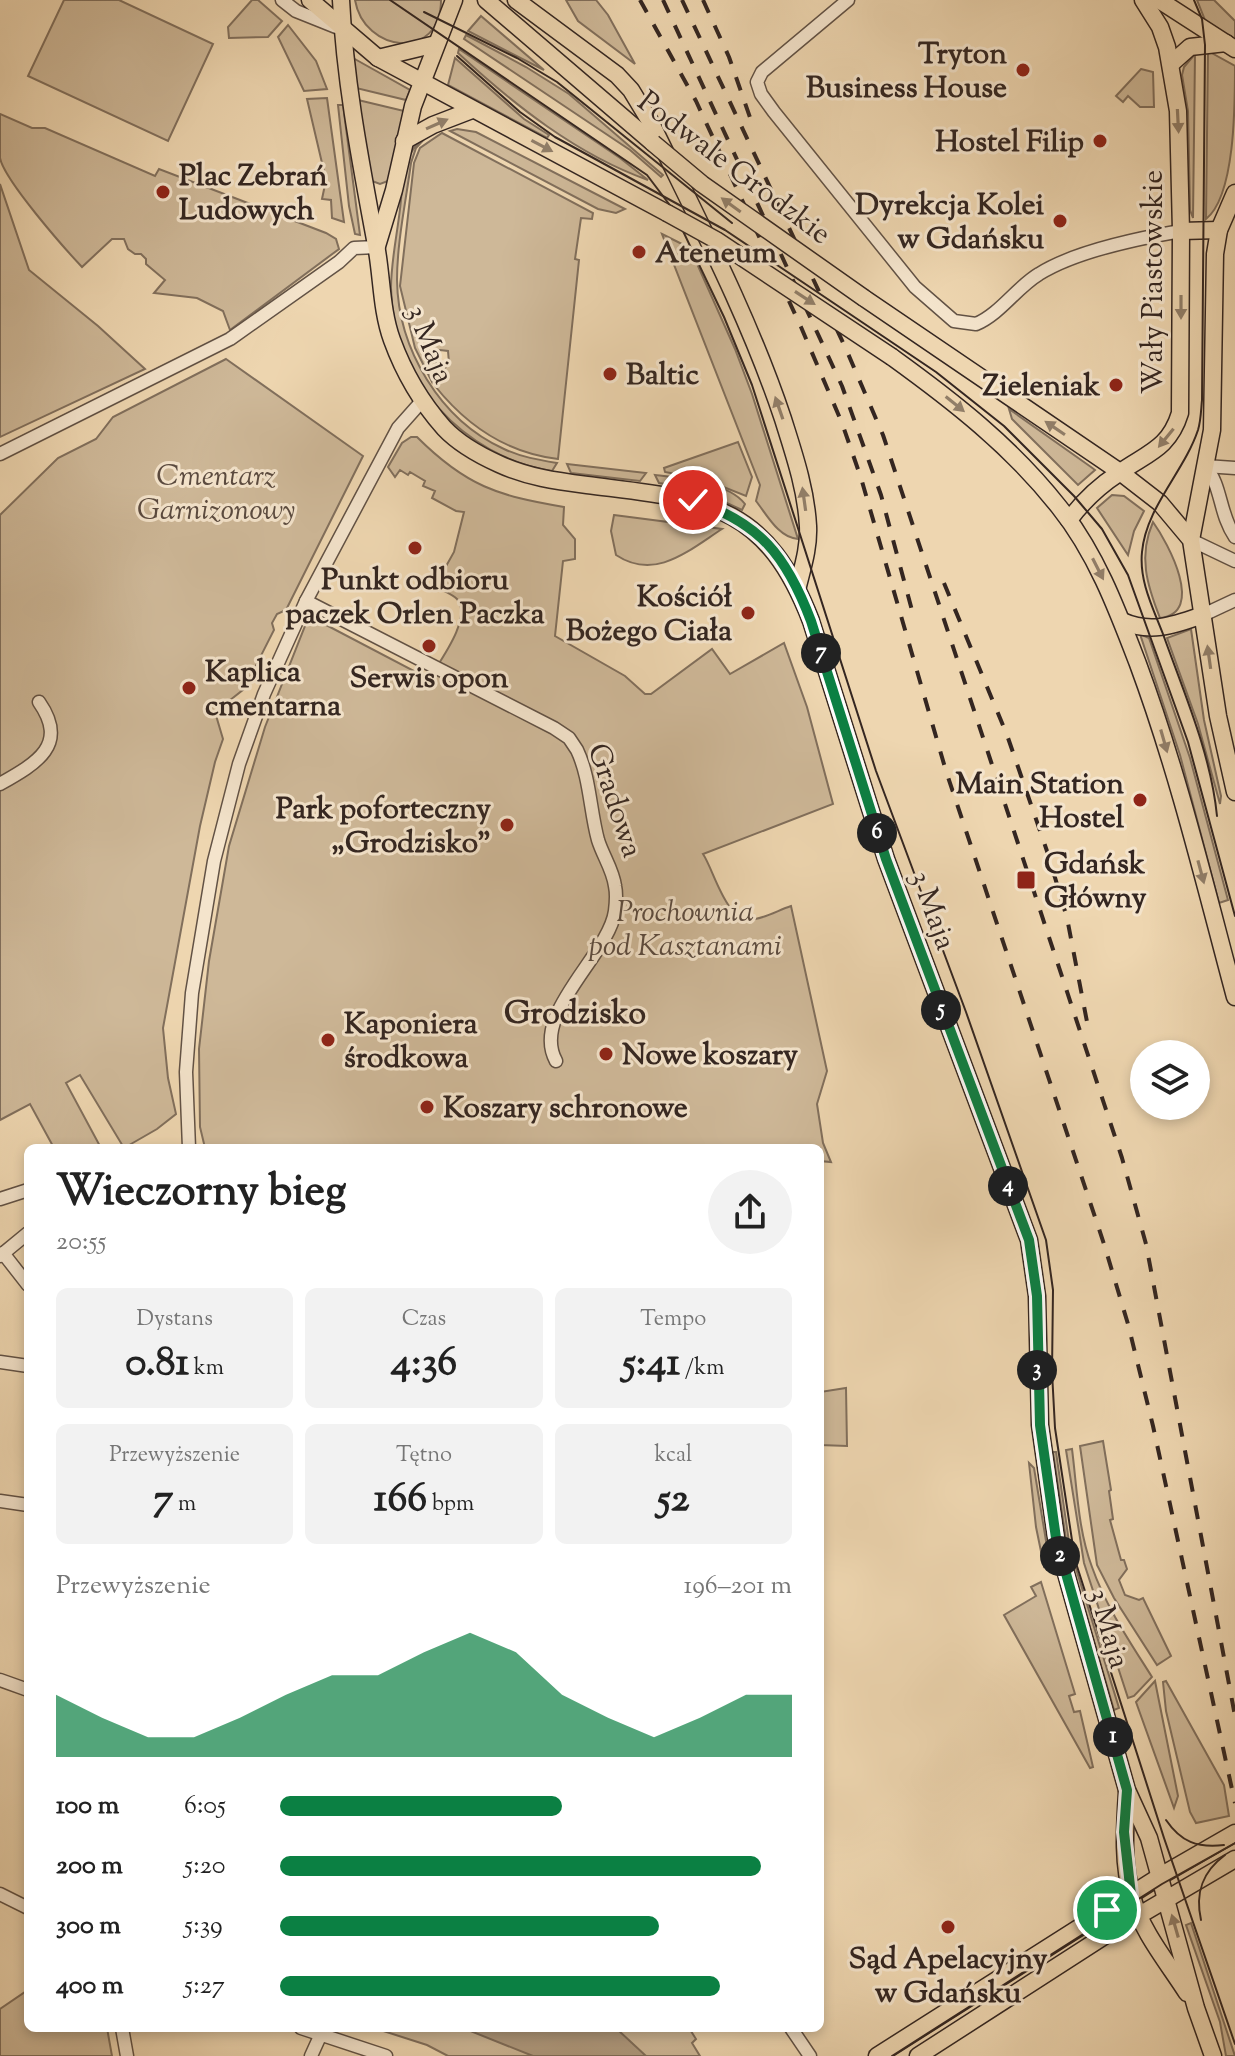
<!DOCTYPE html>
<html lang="pl">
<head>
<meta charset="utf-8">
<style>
  body { margin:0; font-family:"Sorts Mill Goudy",serif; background:#f2f2f2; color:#222; height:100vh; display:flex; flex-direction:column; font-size:30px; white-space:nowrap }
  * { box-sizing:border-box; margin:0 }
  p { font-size:26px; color:#767676 }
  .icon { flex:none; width:44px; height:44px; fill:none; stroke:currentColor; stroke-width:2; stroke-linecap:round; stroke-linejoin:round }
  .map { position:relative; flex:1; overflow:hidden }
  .sheet { position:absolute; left:24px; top:1144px; width:800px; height:888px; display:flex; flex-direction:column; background:#fff; border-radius:12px; box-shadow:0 4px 12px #0003 }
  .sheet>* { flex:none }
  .controls { position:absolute; left:1130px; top:1040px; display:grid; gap:16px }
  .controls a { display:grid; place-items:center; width:80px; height:80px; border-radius:50%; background:#fff; box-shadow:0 4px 12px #0003; font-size:40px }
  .pin { position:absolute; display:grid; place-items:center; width:68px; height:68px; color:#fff; margin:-34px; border:4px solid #fff; border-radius:50%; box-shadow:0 2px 8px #0007 }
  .km { position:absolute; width:40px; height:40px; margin:-20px; border-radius:50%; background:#222; color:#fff; font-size:22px; line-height:40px; text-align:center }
  .round { display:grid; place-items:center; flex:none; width:84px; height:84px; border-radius:42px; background:#f2f2f2 }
  .head { display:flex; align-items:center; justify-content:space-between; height:136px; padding:0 32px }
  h1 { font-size:44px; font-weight:700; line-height:60px }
  .stats { display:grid; grid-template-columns:repeat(3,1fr); gap:12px; height:136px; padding:8px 32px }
  .stats div { display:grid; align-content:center; border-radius:12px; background:#f2f2f2; text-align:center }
  .stats b { font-size:40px; font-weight:700 }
  .stats small { font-size:22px; font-weight:400 }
  .stats p { font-size:22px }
  .chart { height:224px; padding:16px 32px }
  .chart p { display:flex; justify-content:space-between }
  .chart svg { width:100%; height:144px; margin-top:8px; fill:#0b8043; opacity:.7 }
  ul { padding:0 32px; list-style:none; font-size:26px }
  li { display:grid; grid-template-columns:128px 96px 1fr; align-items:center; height:60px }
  li i { height:20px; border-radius:10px; background:#0b8043 }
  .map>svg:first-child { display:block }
  .green { fill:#ceb898; stroke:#816f5c; stroke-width:2 }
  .water { fill:#af9a7f; stroke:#7e6c59; stroke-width:2 }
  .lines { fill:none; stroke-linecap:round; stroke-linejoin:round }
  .minor-casing { stroke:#625245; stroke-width:15 }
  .major-casing { stroke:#342621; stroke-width:19 }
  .minor { stroke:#f4e4cc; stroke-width:12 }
  .major { stroke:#eed6b0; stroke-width:16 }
  .tram { stroke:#342621; stroke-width:2 }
  .rail { stroke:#342621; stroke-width:4; stroke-dasharray:14 14; stroke-linecap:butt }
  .major-bridge-casing { stroke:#342621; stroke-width:19; stroke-linecap:butt }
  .major-bridge { stroke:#eed6b0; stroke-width:16 }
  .oneway { fill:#917e68 }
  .route-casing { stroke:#fff; stroke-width:16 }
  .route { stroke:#0b8043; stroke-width:10 }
  .poi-dot { fill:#8f2418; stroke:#f4e4cc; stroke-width:3 }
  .labels { text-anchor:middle; stroke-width:6; stroke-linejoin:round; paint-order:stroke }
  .poi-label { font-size:30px; font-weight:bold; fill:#342621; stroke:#f4e4cc; text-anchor:start }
  .street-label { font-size:30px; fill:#342621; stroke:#f4e4cc }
  .park-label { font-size:30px; font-style:italic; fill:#5a4a3f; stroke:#f4e4cc }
  .neighbourhood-label { font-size:32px; font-weight:bold; fill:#342621; stroke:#f4e4cc }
</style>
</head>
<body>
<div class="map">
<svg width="1235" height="2056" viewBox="0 0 1235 2056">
  <rect width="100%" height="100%" fill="#eed6b0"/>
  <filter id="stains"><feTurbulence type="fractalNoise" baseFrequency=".0025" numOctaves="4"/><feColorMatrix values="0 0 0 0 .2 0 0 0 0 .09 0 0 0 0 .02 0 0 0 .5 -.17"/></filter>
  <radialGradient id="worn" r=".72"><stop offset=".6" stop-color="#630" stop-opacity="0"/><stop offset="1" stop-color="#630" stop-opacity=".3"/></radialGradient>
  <!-- green -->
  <g class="green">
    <path d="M64 0H119L213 44 168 141 28 76Z"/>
    <path d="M252 0H258L282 21 268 37 229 38 228 27Z"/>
    <path d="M355 0H441C441 62 364 53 355 0Z"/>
    <path d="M566 0H596L608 15 635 64 578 21Z"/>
    <path d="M1197 0H1214L1235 21V41L1205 20Z"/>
    <path d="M481 16 544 70 468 31Z"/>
    <path d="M288 25 316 61 327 89 304 91 278 37Z"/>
    <path d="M466 35 526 67 569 94 663 175 661 177 630 150 464 39Z"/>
    <path d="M459 49 620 158 648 180C577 155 513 104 458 53Z"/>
    <path d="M1208 51 1235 66C1235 107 1235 196 1206 219Z"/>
    <path d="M1195 54 1193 218 1190 210 1188 111 1182 75 1184 67Z"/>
    <path d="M353 58 410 90 406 100 356 88Z"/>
    <path d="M455 58 524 119 549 135 547 138 448 85Z"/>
    <path d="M1141 69 1153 72 1154 107H1140L1128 96 1123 102 1116 96Z"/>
    <path d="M327 98 344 222 332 218 331 200 322 199 326 180 307 99Z"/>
    <path d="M358 100 404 111 388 181 380 184 372 181Z"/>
    <path d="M338 105H343L360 235 355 234 349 206Z"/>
    <path d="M0 114 32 128H45L155 176 159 169 326 233 336 239 339 249 230 330 223 311 197 298 154 293 165 280 146 264V259L141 254H135L128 249 124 239H112L82 267C65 249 4 180 0 158 0 144 0 128 0 114Z"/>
    <path d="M457 129 476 132 625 209 616 213 598 209 450 131Z"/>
    <path d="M442 133 593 213 592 219 581 218 575 259 579 260 558 459C507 453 467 426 435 386L440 368H445L449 363 448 351 440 350 434 355 437 367 432 382 415 348 400 286 414 163 420 148Z"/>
    <path d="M426 137 416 148 411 163C406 201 397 242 397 280 398 349 440 420 504 449 521 457 539 460 557 463L552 471C464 457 392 379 391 288 391 262 397 235 400 209 403 185 402 150 426 137Z"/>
    <path d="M0 184 29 270 98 326 145 369 0 437Z"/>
    <path d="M662 234 690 248 735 349 752 394 798 539C779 538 767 515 756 501L760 485Z"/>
    <path d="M226 359 363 456 286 610 277 614 272 623 274 630 244 689 215 712 223 739 215 762 200 826 163 1028 168 1078 176 1114 157 1129 124 1148 80 1075 66 1083 101 1148H54L30 1104 0 1120V515L58 458 96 439 113 417Z"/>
    <path d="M1009 409 1091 467 1095 470 1078 485 1012 419Z"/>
    <path d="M411 437H417C466 486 498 496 564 507L563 525 575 539V559L563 561 555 636 625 676 645 694H651L712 649 730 674 784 643 807 707 833 804 703 854C715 872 726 925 755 919 767 917 779 910 791 906L827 1071 817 1104 823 1143 831 1162 820 1161V1148H205L200 1127 199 1049 209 961 229 846 265 727 309 616 429 679C439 662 473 618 457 599 452 594 441 590 435 586L454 552 464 512 456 511 432 498 435 491 423 486 425 481 410 472 408 475 400 470 395 477 388 467 402 443Z"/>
    <path d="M738 442 752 477 746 496 706 480 665 472 664 468Z"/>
    <path d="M567 464 646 473 640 481 571 473Z"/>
    <path d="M655 475C681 478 728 482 745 504L742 510 696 489 659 483Z"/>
    <path d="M1112 495 1124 496 1144 511 1134 531 1128 555 1097 508Z"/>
    <path d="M614 515 722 529C688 551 655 581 616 555L611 531Z"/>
    <path d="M1153 522C1168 543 1206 613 1160 618 1147 585 1138 556 1153 522Z"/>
    <path d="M1191 629 1204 720 1221 796 1220 804 1198 724 1167 638Z"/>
    <path d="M1140 634 1149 638 1190 758 1228 900 1219 903 1180 755Z"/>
    <path d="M846 1388 847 1446 820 1445V1392Z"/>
    <path d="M1103 1441 1111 1490 1109 1491 1113 1519 1110 1520 1121 1560H1124L1127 1569 1119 1580 1125 1595 1139 1600 1143 1598 1171 1656 1157 1665 1114 1598 1097 1565 1080 1446Z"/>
    <path d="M1072 1449C1077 1488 1078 1530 1092 1567 1106 1607 1130 1642 1152 1677L1134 1696 1128 1698 1084 1563 1066 1450Z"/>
    <path d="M1053 1452H1056L1070 1549 1119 1708 1114 1710 1068 1553Z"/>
    <path d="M1029 1463 1034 1468 1049 1559 1044 1566 1036 1527Z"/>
    <path d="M1041 1582 1075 1694 1069 1696 1074 1712 1080 1711 1093 1767 1090 1768 1004 1615 1036 1596 1031 1587Z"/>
    <path d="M1155 1681 1178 1796 1174 1808 1136 1702Z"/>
    <path d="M1166 1681 1224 1785 1229 1816 1196 1823 1190 1812 1166 1711 1163 1682Z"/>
    <path d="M1191 1923 1235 2056H1226L1220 2022 1186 1925Z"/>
    <path d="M28 1990V2028H107L112 2056H0V2009Z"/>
    <path d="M374 2028H689L696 2039 692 2043 700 2056H448L427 2045Z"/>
  </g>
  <!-- water -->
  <path class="water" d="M463 2028 618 2030 646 2056H533Z"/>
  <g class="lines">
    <defs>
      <g id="minor">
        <path d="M282 0 296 11 336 27"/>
        <path d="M848 0 762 72 757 82 761 94 774 112 915 287 954 321 976 324C1000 314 1017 287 1039 274 1074 252 1140 238 1181 231"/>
        <path d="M0 454 230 339 339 262 354 248 377 247"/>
        <path d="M1205 466C1222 485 1219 514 1235 537"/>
        <path d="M1205 466 1235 468"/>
        <path d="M1191 540 1235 561"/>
        <path d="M306 601 554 728 569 738 577 750C590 777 590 811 598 840 603 856 613 870 615 886 617 895 616 903 615 911 609 955 530 1014 556 1061"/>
        <path d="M1203 615 1235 600"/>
        <path d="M0 784C37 763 69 745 39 702"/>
        <path d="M189 1148 186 1072 192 993 214 861 239 764 264 694 306 601 398 428 422 401"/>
        <path d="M0 1199 28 1190"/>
        <path d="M3 1253 28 1285"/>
        <path d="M0 1256 28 1233"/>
        <path d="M0 1362 28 1366"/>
        <path d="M0 1501 28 1505"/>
        <path d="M0 1680 28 1690"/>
        <path d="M0 1894 28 1908"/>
        <path d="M122 2028 127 2056"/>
        <path d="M301 2028 386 2056"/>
        <path d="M791 2028 810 2056"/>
        <path d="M311 2056 321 2034"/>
      </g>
      <g id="major">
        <path d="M310 0 378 58 667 213"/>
        <path d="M341 0C345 83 361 164 376 245 382 276 381 310 392 340 404 373 421 402 444 428 459 444 479 455 499 464 527 477 556 481 587 485 703 500 764 499 811 621L886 859 1029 1240 1037 1296 1040 1425 1056 1538 1127 1790 1149 1838 1196 2008 1213 2056"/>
        <path d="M486 0 653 143"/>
        <path d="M516 0 617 75 631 90 651 123C698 220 749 317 783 419 794 454 806 489 808 526 809 547 803 566 798 586"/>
        <path d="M1159 0 1235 49"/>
        <path d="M378 58 436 44"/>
        <path d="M1172 63 1190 47 1226 43"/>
        <path d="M404 141 433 125 472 110"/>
        <path d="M1181 231 1219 230"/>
        <path d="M377 246 394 190 413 106 454 0"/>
        <path d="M864 298 1120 472 1160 503 1191 540 1218 716 1235 792"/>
        <path d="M892 357C953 401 1012 447 1059 507 1096 553 1117 609 1138 664 1178 772 1205 885 1235 997"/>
        <path d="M1069 520C1083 501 1099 486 1119 473 1147 453 1169 449 1180 413L1181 231 1178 111 1167 47 1160 27 1143 0"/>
        <path d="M1191 540 1212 430 1215 254 1219 230 1235 193"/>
        <path d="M1122 621C1151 634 1174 625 1203 615"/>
        <path d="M1127 1792C1125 1826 1122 1863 1132 1896 1141 1931 1168 1963 1187 1993"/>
        <path d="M877 2056 1162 1875 1235 1833"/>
        <path d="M918 2056 1109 1933 1235 1859"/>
      </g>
    </defs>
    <!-- minor casing -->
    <use href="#minor" class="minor-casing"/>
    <!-- major casing -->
    <use href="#major" class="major-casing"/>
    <!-- minor -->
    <use href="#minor" class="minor"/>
    <!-- major -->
    <use href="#major" class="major"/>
    <!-- tram -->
    <g class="tram">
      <path d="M390 0 647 175 672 208 724 317 752 385 876 771 966 1012 1046 1240 1053 1290 1052 1372 1055 1428 1075 1560 1164 1838 1235 2044"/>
      <path d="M1194 0 1202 19 1205 45 1202 400C1201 410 1201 420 1198 430 1184 472 1146 507 1142 552 1139 581 1153 608 1163 634 1184 693 1211 754 1217 816"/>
      <path d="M424 12 517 58 557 82 732 223"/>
      <path d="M457 56 520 112 555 137 725 230 936 372 1004 426 1074 496 1102 529 1128 575 1188 742 1235 916"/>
      <path d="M1166 1820C1181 1842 1197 1848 1224 1845"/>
      <path d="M1201 1920C1195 1893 1202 1872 1225 1855"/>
      <path d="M892 2056 1162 1884 1235 1843"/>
    </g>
    <!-- rail -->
    <g class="rail">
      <path d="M640 0 696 101 801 327 842 423 861 478 946 771 1104 1244 1128 1324 1153 1426 1235 1803"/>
      <path d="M663 0 842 386 881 495 913 614"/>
      <path d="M682 0 846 349 883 435 1122 1158 1146 1244 1235 1716"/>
      <path d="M703 0 729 57 753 126"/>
      <path d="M944 583 1007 735 1048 854 1067 918 1088 1027"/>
    </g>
    <defs>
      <g id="major-bridge">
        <path d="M653 143 702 184 864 298"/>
        <path d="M667 213 716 240 892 357"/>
      </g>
    </defs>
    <!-- major-bridge casing -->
    <use href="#major-bridge" class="major-bridge-casing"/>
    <!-- major-bridge -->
    <use href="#major-bridge" class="major-bridge"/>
  </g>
  <!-- one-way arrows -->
  <defs><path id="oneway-solid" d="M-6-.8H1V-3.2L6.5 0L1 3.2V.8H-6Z" transform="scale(2)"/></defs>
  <g class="oneway">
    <use href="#oneway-solid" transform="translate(1178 121) rotate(87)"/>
    <use href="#oneway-solid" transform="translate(437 124) rotate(-24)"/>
    <use href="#oneway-solid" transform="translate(542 146) rotate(28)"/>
    <use href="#oneway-solid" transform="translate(731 205) rotate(-144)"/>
    <use href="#oneway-solid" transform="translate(805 298) rotate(33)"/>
    <use href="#oneway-solid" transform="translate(1181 307) rotate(90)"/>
    <use href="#oneway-solid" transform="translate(955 404) rotate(39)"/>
    <use href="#oneway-solid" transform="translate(779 408) rotate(-109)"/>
    <use href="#oneway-solid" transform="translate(1055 428) rotate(-146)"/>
    <use href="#oneway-solid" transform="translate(1166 438) rotate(129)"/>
    <use href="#oneway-solid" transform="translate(804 499) rotate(-98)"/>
    <use href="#oneway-solid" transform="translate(1098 569) rotate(63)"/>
    <use href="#oneway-solid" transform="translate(1209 657) rotate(-98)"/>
    <use href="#oneway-solid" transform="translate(1164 741) rotate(74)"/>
    <use href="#oneway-solid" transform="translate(1201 872) rotate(75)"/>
    <use href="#oneway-solid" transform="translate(1175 1926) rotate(-106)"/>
  </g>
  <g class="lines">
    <defs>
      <path id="route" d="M693 500C760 523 786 555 811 621L886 859 1029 1240 1037 1296 1040 1425 1056 1538 1127 1790 1124 1832 1131 1895 1107 1910"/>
    </defs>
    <!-- route casing -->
    <use href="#route" class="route-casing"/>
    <!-- route -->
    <use href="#route" class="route"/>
  </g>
  <!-- markers -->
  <g class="poi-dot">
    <circle cx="1023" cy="70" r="8"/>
    <circle cx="1100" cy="141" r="8"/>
    <circle cx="163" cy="192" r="8"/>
    <circle cx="1060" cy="221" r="8"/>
    <circle cx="639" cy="252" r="8"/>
    <circle cx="610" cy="374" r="8"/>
    <circle cx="1116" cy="385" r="8"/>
    <circle cx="415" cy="548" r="8"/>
    <circle cx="748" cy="613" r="8"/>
    <circle cx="429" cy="646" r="8"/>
    <circle cx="189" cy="688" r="8"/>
    <circle cx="1140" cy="800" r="8"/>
    <circle cx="507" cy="825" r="8"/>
    <rect x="1016" y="870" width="20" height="20" rx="4"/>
    <circle cx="328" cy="1040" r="8"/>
    <circle cx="606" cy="1054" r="8"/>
    <circle cx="427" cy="1107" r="8"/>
    <circle cx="948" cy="1927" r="8"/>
  </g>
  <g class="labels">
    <!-- poi labels -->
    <g class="poi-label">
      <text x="1007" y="63" text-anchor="end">Tryton<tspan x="1007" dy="34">Business House</tspan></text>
      <text x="1084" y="151" text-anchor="end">Hostel Filip</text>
      <text x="179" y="185">Plac Zebrań<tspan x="179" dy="34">Ludowych</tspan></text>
      <text x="1044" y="214" text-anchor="end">Dyrekcja Kolei<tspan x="1044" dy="34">w Gdańsku</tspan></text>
      <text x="655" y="262">Ateneum</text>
      <text x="626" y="384">Baltic</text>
      <text x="1100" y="395" text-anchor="end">Zieleniak</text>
      <text x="415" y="589" text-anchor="middle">Punkt odbioru<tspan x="415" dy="34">paczek Orlen Paczka</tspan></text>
      <text x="732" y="606" text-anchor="end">Kościół<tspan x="732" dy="34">Bożego Ciała</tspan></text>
      <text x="205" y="681">Kaplica<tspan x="205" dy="34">cmentarna</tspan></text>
      <text x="429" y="687" text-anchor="middle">Serwis opon</text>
      <text x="1124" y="793" text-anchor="end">Main Station<tspan x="1124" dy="34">Hostel</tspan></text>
      <text x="491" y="818" text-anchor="end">Park poforteczny<tspan x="491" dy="34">„Grodzisko”</tspan></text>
      <text x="1044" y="873">Gdańsk<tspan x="1044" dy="34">Główny</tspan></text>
      <text x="344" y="1033">Kaponiera<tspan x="344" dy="34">środkowa</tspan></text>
      <text x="622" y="1064">Nowe koszary</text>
      <text x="443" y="1117">Koszary schronowe</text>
      <text x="948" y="1968" text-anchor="middle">Sąd Apelacyjny<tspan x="948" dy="34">w Gdańsku</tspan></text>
    </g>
    <!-- street labels -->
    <g class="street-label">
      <text transform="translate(735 167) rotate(37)" y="10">Podwale Grodzkie</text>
      <text transform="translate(1152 282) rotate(-90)" y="10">Wały Piastowskie</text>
      <text transform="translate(431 344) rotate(68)" y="10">3 Maja</text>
      <text transform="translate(616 800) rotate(72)" y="10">Gradowa</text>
      <text transform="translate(934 910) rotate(70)" y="10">3 Maja</text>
      <text transform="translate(1110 1628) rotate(74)" y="10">3 Maja</text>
    </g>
    <!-- park labels -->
    <g class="park-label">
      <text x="216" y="485">Cmentarz<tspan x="216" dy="34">Garnizonowy</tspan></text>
      <text x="685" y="921">Prochownia<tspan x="685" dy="34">pod Kasztanami</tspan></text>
    </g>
    <!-- neighbourhood labels -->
    <g class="neighbourhood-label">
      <text x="575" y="1023">Grodzisko</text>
    </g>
  </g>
  <rect width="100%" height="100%" filter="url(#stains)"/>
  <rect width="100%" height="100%" fill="url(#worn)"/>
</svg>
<div class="controls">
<a><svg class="icon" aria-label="layers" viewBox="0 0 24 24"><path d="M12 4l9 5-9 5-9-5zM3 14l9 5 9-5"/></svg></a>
</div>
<div class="pin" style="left:1107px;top:1910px;background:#1e9e55"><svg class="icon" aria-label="arrive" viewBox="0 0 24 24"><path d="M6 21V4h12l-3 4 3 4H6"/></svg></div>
<div class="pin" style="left:693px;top:500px;background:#d93025"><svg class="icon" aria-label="check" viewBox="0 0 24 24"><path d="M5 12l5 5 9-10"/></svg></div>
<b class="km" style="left:1113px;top:1737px">1</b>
<b class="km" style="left:1060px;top:1556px">2</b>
<b class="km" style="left:1037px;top:1370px">3</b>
<b class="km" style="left:1008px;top:1186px">4</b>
<b class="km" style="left:941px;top:1010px">5</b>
<b class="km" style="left:877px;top:833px">6</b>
<b class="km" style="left:821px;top:653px">7</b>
<section class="sheet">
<div class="head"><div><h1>Wieczorny bieg</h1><p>20:55</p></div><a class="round"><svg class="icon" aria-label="share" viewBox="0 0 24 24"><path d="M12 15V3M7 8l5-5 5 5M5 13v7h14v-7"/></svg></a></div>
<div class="stats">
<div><p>Dystans</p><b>0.81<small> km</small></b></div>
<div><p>Czas</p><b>4:36</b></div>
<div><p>Tempo</p><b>5:41<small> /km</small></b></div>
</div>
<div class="stats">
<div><p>Przewyższenie</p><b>7<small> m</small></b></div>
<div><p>Tętno</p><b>166<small> bpm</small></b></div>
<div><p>kcal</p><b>52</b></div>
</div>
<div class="chart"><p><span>Przewyższenie</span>196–201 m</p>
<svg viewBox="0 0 160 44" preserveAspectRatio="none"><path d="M0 44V25L10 32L20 38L30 38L40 32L50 25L60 19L70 19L80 12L90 6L100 12L110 25L120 32L130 38L140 32L150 25L160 25V44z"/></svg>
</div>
<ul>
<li><b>100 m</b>6:05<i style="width:55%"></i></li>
<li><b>200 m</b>5:20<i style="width:94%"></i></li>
<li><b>300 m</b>5:39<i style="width:74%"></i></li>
<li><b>400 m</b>5:27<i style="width:86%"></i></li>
</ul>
</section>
</div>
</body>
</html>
